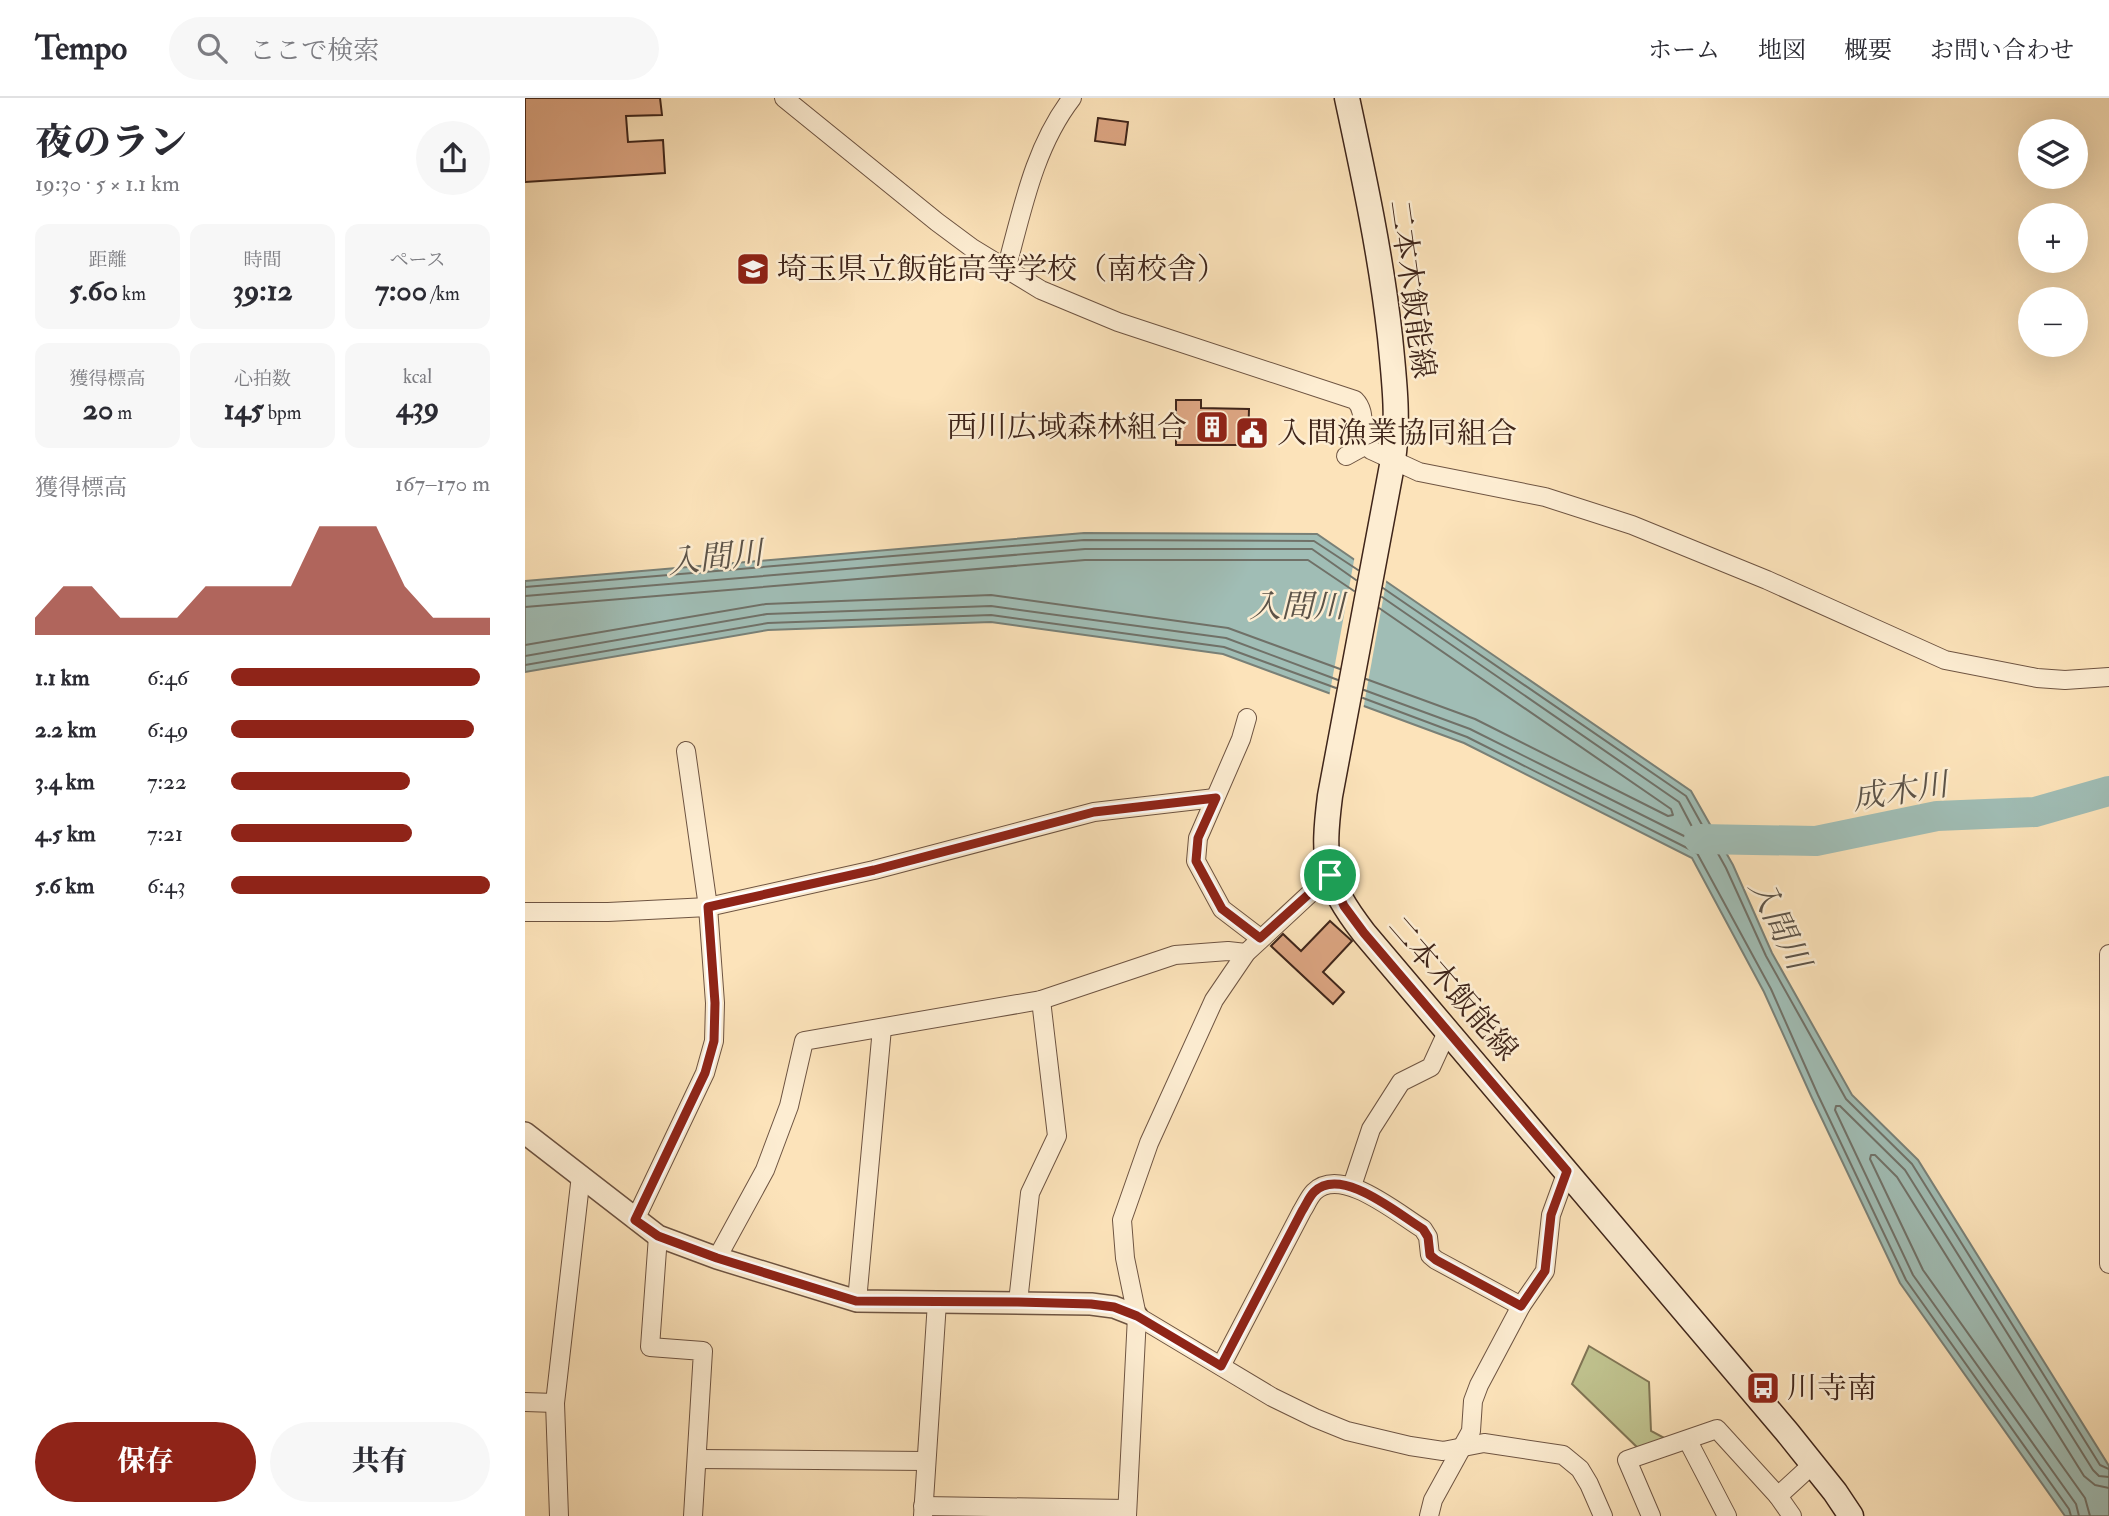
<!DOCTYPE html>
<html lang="ja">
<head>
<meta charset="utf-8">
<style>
  body { margin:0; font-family:"IM FELL Double Pica","Noto Serif JP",serif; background:#f7f7f7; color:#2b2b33; height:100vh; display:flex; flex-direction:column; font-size:26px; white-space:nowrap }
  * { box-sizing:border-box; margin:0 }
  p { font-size:23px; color:#7c7c81 }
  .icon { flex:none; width:38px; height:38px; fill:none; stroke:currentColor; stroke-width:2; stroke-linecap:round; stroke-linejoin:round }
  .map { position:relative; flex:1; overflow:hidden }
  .side { display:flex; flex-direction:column; background:#fff; width:525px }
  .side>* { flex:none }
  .tools { position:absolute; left:1493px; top:21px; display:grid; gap:14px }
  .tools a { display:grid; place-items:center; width:70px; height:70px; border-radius:50%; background:#fff; box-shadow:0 7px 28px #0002; font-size:35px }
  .pin { position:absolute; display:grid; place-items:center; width:60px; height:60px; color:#fff; margin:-30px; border:4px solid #fff; border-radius:50%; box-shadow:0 2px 7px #0007 }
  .round { display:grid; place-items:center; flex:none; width:74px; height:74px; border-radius:37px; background:#f7f7f7 }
  .overview { display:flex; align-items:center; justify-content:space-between; height:119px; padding:0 35px }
  h1 { font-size:38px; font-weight:800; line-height:52px }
  .metrics { display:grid; grid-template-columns:repeat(3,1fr); gap:10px; height:119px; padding:7px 35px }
  .metrics div { display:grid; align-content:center; border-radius:14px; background:#f7f7f7; text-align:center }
  .metrics b { font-size:30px; font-weight:800 }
  .metrics small { font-size:19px; font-weight:400 }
  .metrics p { font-size:19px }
  .chart { height:196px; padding:14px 35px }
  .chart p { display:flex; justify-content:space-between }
  .chart svg { width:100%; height:126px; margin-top:7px; fill:#8f2418; opacity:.7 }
  .cta { display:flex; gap:14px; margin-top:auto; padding:14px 35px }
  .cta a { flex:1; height:80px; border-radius:42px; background:#8f2418; color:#fff; font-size:28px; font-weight:800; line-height:80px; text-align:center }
  .cta a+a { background:#f7f7f7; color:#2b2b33 }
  ul { padding:0 35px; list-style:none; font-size:23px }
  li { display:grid; grid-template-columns:112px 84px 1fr; align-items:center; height:52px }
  li i { height:18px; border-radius:9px; background:#8f2418 }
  header { display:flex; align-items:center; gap:42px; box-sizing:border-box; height:98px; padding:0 35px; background:#fff; border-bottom:2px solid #e1e1e2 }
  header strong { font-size:33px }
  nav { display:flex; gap:38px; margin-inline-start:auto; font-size:24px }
  .search { width:490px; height:63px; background:#f7f7f7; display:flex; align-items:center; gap:18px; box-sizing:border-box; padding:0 24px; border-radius:38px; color:#7c7c81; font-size:26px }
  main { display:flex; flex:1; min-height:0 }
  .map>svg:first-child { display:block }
  .green { fill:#c0c38f; stroke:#807454; stroke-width:2 }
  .water { fill:#a0bdb5; stroke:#798077; stroke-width:2 }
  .pier { fill:#fce3ba }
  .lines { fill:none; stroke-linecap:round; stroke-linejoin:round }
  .shore { stroke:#707168; stroke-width:2 }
  .river { stroke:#a0bdb5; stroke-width:30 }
  .building { fill:#dda683; stroke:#3f251a; stroke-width:2 }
  .minor-casing { stroke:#6e5442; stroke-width:20 }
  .tertiary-casing { stroke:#6e5442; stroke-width:24 }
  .secondary-casing { stroke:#3f251a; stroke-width:27 }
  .minor { stroke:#fdedd2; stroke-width:18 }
  .tertiary { stroke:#fdedd2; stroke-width:21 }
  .secondary { stroke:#fdedd2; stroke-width:24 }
  .route-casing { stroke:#fff; stroke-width:14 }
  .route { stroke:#8f2418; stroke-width:9 }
  .labels { text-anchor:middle; stroke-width:5; stroke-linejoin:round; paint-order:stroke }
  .poi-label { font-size:30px; fill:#3f251a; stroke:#fdedd2; text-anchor:start }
  .street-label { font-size:30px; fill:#3f251a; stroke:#fdedd2 }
  .water-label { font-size:32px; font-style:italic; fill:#5c5348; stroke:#fdedd2 }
</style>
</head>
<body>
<header>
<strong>Tempo</strong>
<div class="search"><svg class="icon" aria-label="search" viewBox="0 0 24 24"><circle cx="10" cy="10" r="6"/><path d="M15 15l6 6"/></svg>ここで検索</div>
<nav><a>ホーム</a><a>地図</a><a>概要</a><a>お問い合わせ</a></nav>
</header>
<main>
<section class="side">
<div class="overview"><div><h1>夜のラン</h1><p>19:30 · 5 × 1.1 km</p></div><a class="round"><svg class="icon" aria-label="share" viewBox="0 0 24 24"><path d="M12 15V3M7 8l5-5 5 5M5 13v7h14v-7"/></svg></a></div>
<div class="metrics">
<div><p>距離</p><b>5.60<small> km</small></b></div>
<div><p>時間</p><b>39:12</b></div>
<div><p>ペース</p><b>7:00<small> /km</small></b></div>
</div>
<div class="metrics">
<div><p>獲得標高</p><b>20<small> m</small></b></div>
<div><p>心拍数</p><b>145<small> bpm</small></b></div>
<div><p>kcal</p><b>439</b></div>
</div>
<div class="chart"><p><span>獲得標高</span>167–170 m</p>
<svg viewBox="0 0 160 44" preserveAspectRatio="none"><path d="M0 44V38L10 27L20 27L30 38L40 38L50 38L60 27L70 27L80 27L90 27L100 6L110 6L120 6L130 27L140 38L150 38L160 38V44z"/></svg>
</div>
<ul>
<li><b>1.1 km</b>6:46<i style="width:96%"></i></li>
<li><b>2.2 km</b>6:49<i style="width:94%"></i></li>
<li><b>3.4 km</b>7:22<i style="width:69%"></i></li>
<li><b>4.5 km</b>7:21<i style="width:70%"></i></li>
<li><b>5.6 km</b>6:43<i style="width:100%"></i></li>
</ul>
<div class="cta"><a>保存</a><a>共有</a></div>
</section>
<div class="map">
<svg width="1584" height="1418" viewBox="0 0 1584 1418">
  <rect width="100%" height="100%" fill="#fce3ba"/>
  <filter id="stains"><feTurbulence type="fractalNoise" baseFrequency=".00286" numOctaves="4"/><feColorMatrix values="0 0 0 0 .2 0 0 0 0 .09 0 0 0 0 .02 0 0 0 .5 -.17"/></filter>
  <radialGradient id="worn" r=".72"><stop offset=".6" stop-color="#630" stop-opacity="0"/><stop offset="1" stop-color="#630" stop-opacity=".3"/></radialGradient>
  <!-- green -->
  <path class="green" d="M1064 1248 1124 1284 1126 1333 1143 1342 1116 1353 1047 1286Z"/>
  <!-- water -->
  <path class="water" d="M559 435 792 436 1166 693 1208 767 1247 855 1327 997 1393 1062 1584 1368V1418H1540L1375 1185 1287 1000 1239 894 1167 760 939 645 698 556 466 524 243 532 0 574V483Z"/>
  <!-- pier -->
  <path class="pier" d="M830 457 862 479 838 612 804 599Z"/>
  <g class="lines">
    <!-- shore -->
    <g class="shore">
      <path d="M0 489 559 442 789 443 833 472"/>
      <path d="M858 490 1161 698 1201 770 1241 858 1321 1001 1387 1066 1575 1367 1584 1371"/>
      <path d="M0 498 560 451H787L831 482"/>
      <path d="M0 509 560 462H783L829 493"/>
      <path d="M0 547 241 506 466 497 703 530 815 571"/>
      <path d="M0 558 242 516 466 508 701 540 813 582"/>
      <path d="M0 567 243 525 466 517 699 549 811 590"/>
      <path d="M841 581 950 621 1143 718 1148 717 1146 711 854 510"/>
      <path d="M839 592 945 631 1169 743 1174 742 1154 704 857 499"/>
      <path d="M838 600 942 639 1172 755 1246 891 1293 997 1381 1182 1544 1411 1546 1418"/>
      <path d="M1554 1418 1551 1406 1388 1177 1310 1012 1311 1008H1315L1380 1072 1568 1372 1574 1378 1584 1379"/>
      <path d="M1565 1418 1560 1400 1398 1172 1345 1061 1346 1057H1350L1372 1079 1559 1378 1570 1387 1584 1390"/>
    </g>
    <!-- river -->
    <path class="river" d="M1174 741 1291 743 1412 718 1510 714 1584 693"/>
  </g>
  <!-- building -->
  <g class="building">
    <path d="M0 0H135L137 17 101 18 103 44 138 42 140 75 0 84Z"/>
    <path d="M573 20 603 24 600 47 570 43Z"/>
    <path d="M651 302H676V310L724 311 723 347H651Z"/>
    <path d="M805 823 827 843 798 874 819 894 808 906 746 848 758 836 776 853Z"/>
  </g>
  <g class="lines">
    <defs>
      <g id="minor">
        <path d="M259 0 412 124 447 150 516 192 593 224 830 302C844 316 832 338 846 352L894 374 1020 399 1107 427 1242 482 1420 562 1512 580 1540 582 1584 579"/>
        <path d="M481 172C497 113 509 49 547 0"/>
        <path d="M821 358 841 347"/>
        <path d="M722 620 716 641 673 740 671 763 697 811 735 840"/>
        <path d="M0 814H83L183 809 349 772 569 714 690 700"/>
        <path d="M1584 856V1166"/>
        <path d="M827 1088 846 1031 876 984 906 969 923 932"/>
        <path d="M110 1122 180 975 189 943 190 905 183 809 161 653"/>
        <path d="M133 1138 125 1249 178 1253 168 1418"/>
        <path d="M192 1160 240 1072 264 1008 279 943 516 902 650 857 703 853 721 855"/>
        <path d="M332 1203 357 930"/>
        <path d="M493 1204 505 1095 532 1038 516 902"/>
        <path d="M612 1218 747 1299 790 1320 822 1333 885 1348 918 1353 959 1345 1038 1357 1055 1371 1064 1386 1078 1418"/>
        <path d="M696 1268 777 1113C781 1107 784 1099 789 1094 816 1067 873 1116 898 1131L903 1139 905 1157 911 1162 996 1208"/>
        <path d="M0 1304 30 1305"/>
        <path d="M1163 1343 1202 1418"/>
        <path d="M172 1361 400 1363"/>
        <path d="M1253 1398 1267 1418"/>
        <path d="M398 1408 602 1411"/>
        <path d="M34 1418 30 1305 56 1077"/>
        <path d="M398 1418 412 1204"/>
        <path d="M602 1418 612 1218 600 1160 597 1122 624 1045 689 902 721 855 805 777"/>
        <path d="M904 1418 908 1402 946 1333 948 1303 954 1287 996 1208 1020 1173 1026 1117 1042 1073"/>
        <path d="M1126 1418 1102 1362 1192 1331 1253 1398 1288 1366"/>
      </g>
      <path id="tertiary" d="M0 1035 133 1138 192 1160 332 1203 566 1206 589 1209 612 1218"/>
      <path id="secondary" d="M822 0C839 79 856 158 865 239 869 280 874 321 868 362L805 698C797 762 799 783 839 835L1262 1334 1310 1394 1326 1418"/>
    </defs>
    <!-- minor casing -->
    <use href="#minor" class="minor-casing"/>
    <!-- tertiary casing -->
    <use href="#tertiary" class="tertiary-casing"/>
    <!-- secondary casing -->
    <use href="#secondary" class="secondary-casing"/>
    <!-- minor -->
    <use href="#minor" class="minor"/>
    <!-- tertiary -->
    <use href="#tertiary" class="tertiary"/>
    <!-- secondary -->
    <use href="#secondary" class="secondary"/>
  </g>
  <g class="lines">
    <defs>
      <path id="route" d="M691 700 673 740 671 763 697 811 735 840 805 777 819 808 839 835 1042 1073 1026 1117 1020 1173 996 1208 911 1162 905 1157 903 1139 898 1131C873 1116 816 1067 789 1094 784 1099 781 1107 777 1113L696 1268 612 1218 589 1209 566 1206 493 1204 331 1203 192 1160 133 1138 110 1122 180 975 189 943 190 905 183 809 349 772 569 714Z"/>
    </defs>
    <!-- route casing -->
    <use href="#route" class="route-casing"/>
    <!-- route -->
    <use href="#route" class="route"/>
  </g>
  <!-- icons -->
  <defs>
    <symbol id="school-square" viewBox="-11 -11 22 22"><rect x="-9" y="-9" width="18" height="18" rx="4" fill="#8f2418" stroke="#fdedd2"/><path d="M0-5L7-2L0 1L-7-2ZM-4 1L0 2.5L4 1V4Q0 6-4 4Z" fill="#fff"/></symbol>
    <symbol id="building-square" viewBox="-11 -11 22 22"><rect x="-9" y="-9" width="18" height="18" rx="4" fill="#8f2418" stroke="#fdedd2"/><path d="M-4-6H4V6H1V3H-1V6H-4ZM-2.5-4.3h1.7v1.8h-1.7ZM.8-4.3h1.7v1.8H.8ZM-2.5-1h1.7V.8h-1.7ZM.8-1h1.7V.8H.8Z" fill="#fff"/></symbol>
    <symbol id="civic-square" viewBox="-11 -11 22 22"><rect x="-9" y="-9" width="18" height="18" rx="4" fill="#8f2418" stroke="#fdedd2"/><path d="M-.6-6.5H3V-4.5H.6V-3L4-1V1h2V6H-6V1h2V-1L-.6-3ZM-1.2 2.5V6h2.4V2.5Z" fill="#fff"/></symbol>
    <symbol id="bus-square" viewBox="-11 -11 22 22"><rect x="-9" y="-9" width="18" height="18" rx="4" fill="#8f2418" stroke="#fdedd2"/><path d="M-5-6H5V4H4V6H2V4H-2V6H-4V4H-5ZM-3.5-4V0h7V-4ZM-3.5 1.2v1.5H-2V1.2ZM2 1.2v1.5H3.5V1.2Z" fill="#fff"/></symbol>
  </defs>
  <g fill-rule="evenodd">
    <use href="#school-square" x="209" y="152" width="38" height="38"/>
    <use href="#building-square" x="668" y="310" width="38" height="38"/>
    <use href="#civic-square" x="708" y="316" width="38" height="38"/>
    <use href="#bus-square" x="1219" y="1271" width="38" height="38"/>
  </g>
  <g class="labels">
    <!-- poi labels -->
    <g class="poi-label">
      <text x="252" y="181">埼玉県立飯能高等学校（南校舎）</text>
      <text x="662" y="339" text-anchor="end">西川広域森林組合</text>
      <text x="752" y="345">入間漁業協同組合</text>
      <text x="1262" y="1300">川寺南</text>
    </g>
    <!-- street labels -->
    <g class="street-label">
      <text transform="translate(887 191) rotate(82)" y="10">二本木飯能線</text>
      <text transform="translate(928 890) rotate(49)" y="10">二本木飯能線</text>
    </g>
    <!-- water labels -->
    <g class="water-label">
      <text transform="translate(190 459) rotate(-6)" y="11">入間川</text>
      <text x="772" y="519">入間川</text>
      <text transform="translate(1375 693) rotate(-9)" y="11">成木川</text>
      <text transform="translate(1255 826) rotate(64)" y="11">入間川</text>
    </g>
  </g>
  <rect width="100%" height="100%" filter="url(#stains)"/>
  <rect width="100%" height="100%" fill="url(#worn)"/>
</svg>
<div class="tools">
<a><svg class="icon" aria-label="layers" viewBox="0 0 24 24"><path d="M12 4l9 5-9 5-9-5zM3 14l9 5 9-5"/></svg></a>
<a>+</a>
<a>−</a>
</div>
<div class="pin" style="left:805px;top:777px;background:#1e9e55"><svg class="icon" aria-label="arrive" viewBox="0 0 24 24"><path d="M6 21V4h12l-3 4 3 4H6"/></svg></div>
</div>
</main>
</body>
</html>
